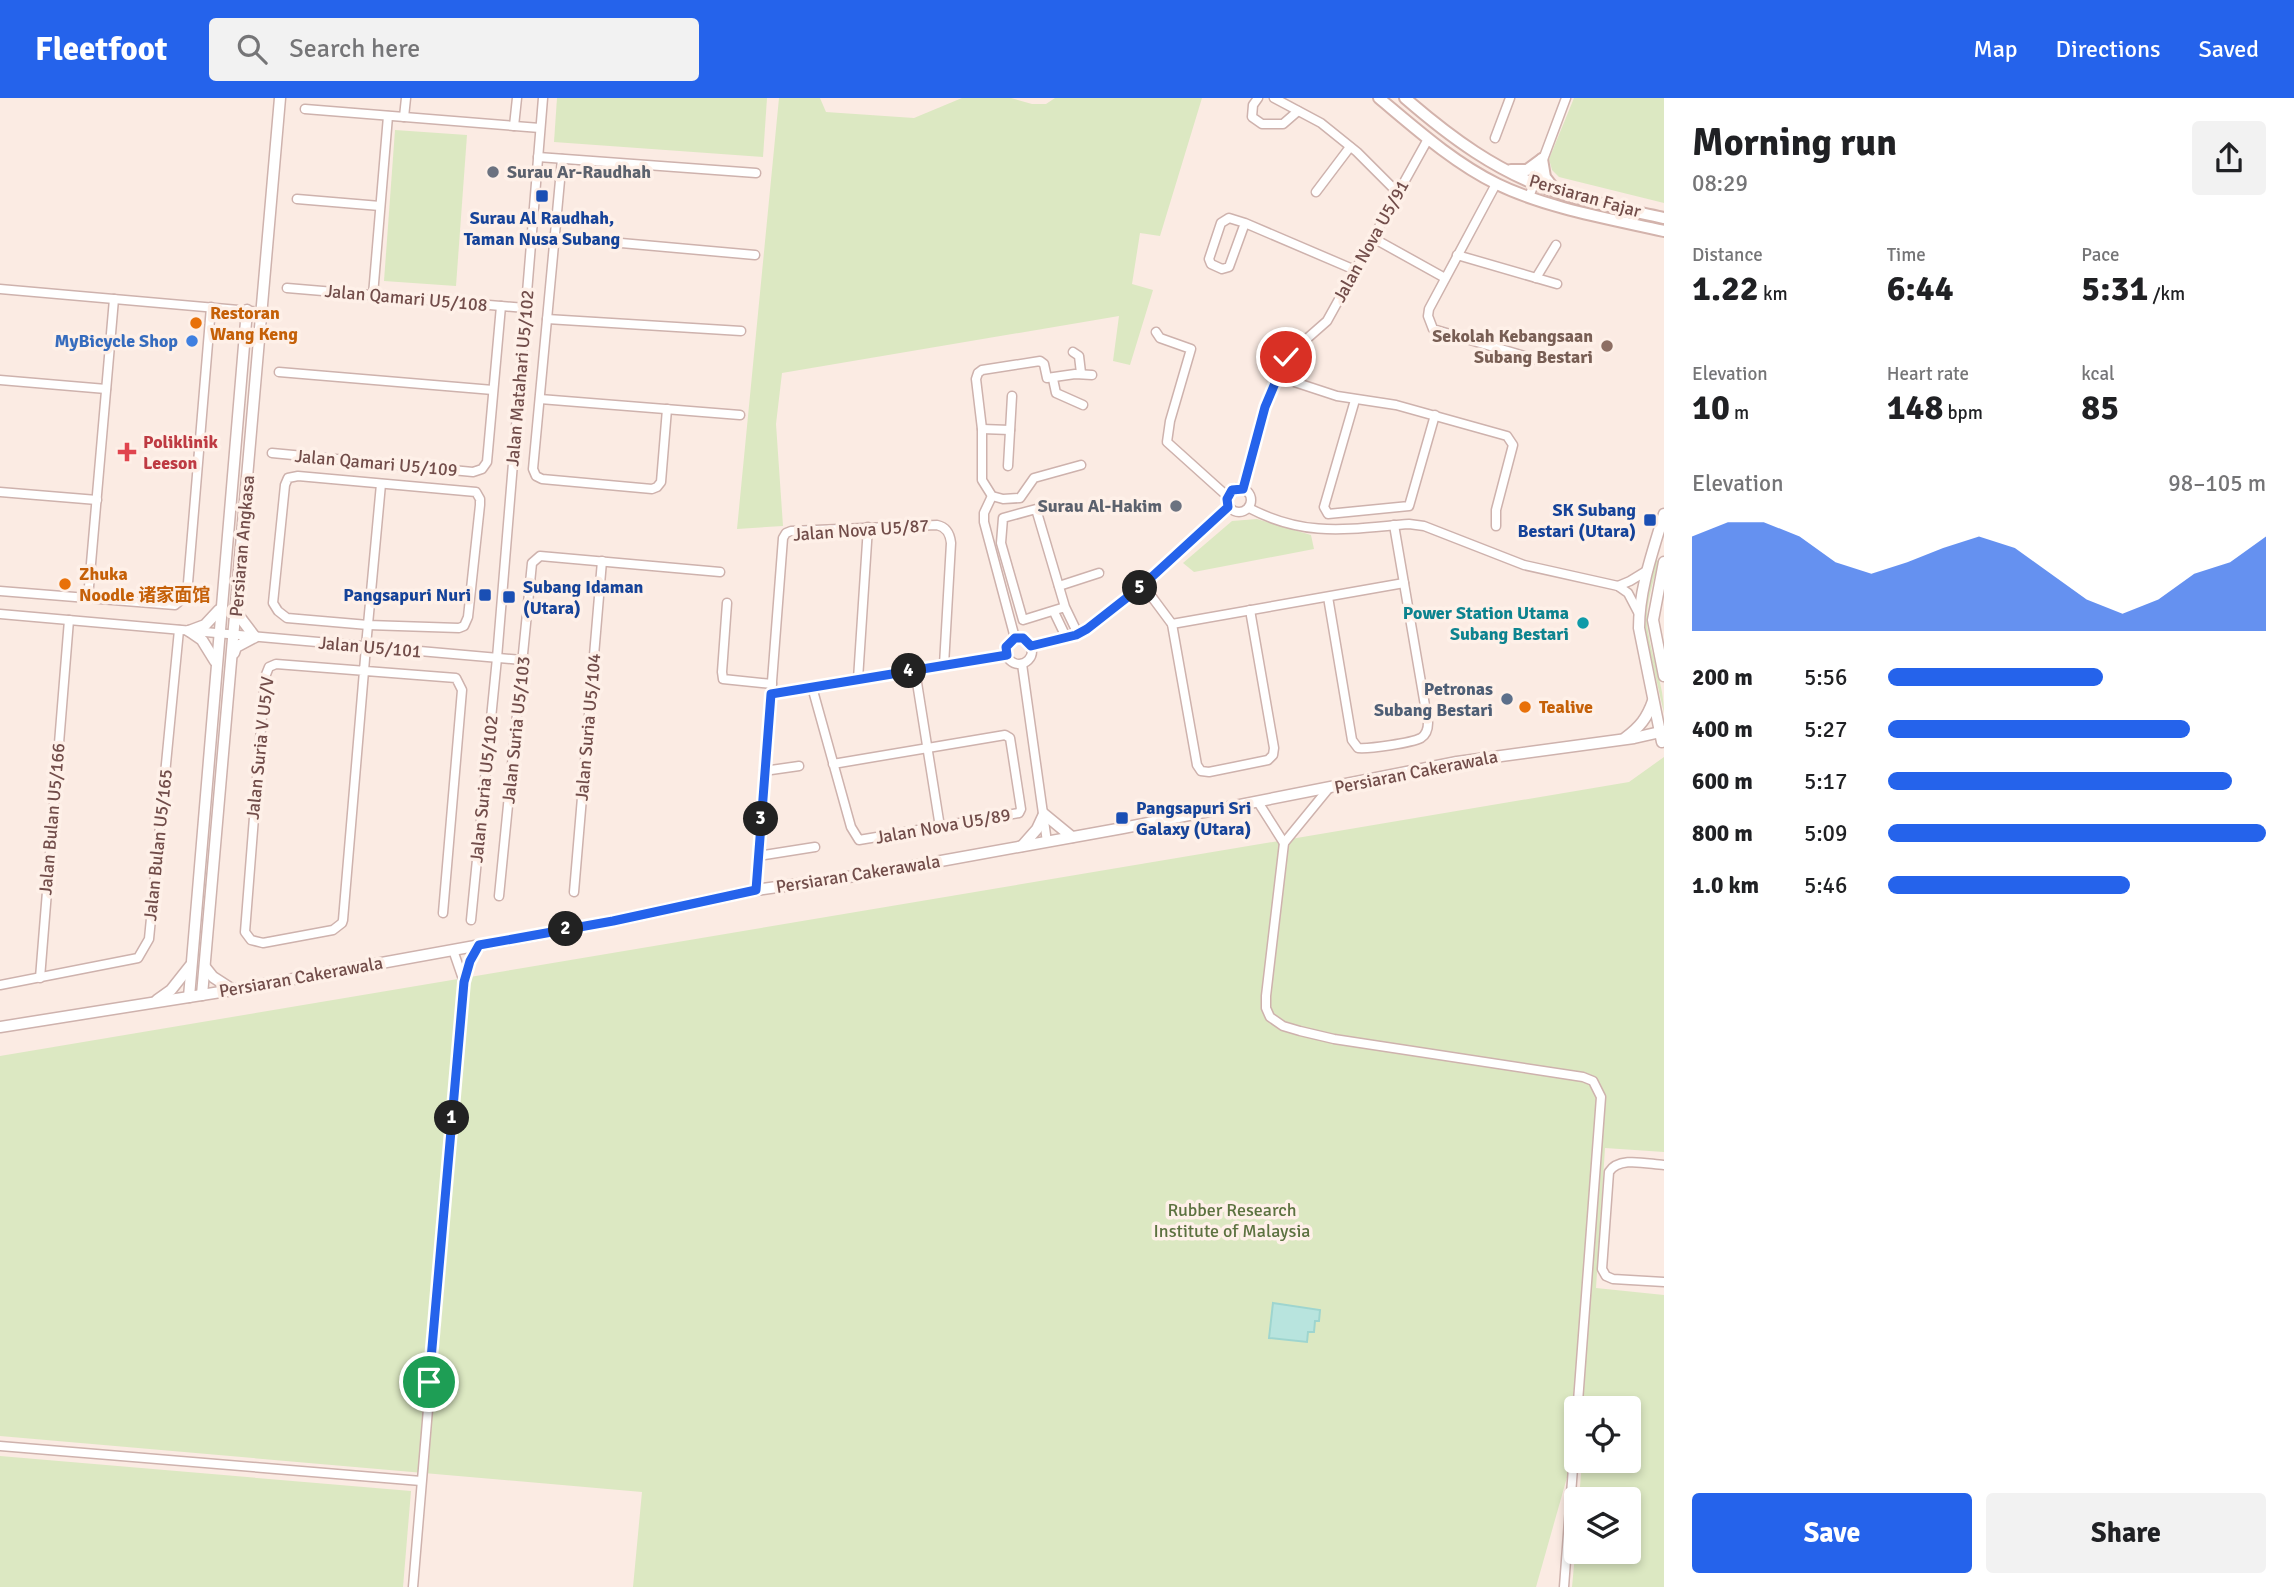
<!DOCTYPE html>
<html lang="en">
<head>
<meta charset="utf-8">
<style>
  body { margin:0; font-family:Signika,"Noto Sans SC",sans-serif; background:#f2f2f2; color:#202124; height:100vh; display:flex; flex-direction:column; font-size:26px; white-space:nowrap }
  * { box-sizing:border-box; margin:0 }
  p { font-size:23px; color:#757577 }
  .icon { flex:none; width:38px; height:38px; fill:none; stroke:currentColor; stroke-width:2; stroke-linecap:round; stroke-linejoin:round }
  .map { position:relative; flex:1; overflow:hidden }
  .side { display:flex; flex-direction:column; background:#fff; width:630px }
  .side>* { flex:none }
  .controls { position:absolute; left:1564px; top:1298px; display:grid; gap:14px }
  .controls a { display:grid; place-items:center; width:77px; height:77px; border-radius:7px; background:#fff; box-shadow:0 4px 10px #0003; font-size:35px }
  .pin { position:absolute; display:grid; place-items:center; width:60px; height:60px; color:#fff; margin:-30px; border:4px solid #fff; border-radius:50%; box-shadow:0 2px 7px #0007 }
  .km { position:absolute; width:35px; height:35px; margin:-18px; border-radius:50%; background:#222; color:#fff; font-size:19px; line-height:35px; text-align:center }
  .round { display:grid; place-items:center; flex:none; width:74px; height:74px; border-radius:7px; background:#f2f2f2 }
  .head { display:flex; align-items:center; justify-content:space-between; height:119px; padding:0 28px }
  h1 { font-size:38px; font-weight:700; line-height:52px }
  .stats { display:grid; grid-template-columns:repeat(3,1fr); gap:10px; height:119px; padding:7px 28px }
  .stats div { display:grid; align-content:center }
  .stats b { font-size:35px; font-weight:700 }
  .stats small { font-size:19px; font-weight:400 }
  .stats p { font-size:19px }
  .chart { height:196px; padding:14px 28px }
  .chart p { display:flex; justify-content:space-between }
  .chart svg { width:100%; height:126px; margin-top:7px; fill:#2563eb; opacity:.7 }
  .primary-button { display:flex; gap:14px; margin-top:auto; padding:14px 28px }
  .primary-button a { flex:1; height:80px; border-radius:7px; background:#2563eb; color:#fff; font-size:28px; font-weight:700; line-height:80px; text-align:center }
  .primary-button a+a { background:#f2f2f2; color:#202124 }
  ul { padding:0 28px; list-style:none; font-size:23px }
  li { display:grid; grid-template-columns:112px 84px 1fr; align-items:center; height:52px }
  li i { height:18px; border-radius:9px; background:#2563eb }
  header { display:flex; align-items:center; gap:42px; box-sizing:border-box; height:98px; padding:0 35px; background:#2563eb; color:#fff }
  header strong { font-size:33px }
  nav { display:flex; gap:38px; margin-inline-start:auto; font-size:24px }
  .search { width:490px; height:63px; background:#f2f2f2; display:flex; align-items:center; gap:18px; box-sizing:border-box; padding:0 24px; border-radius:7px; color:#757577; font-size:26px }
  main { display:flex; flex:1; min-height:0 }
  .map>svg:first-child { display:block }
  .green { fill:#dce8c2 }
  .water { fill:#b8e4de; stroke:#9ed5cf; stroke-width:2 }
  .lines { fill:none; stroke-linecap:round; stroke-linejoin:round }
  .minor-casing { stroke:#ceb2ad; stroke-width:11 }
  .tertiary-casing { stroke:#ceb2ad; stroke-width:13 }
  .secondary-casing { stroke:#d3b3ac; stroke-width:14 }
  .minor { stroke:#fff; stroke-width:8 }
  .tertiary { stroke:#fff; stroke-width:10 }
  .secondary { stroke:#fff; stroke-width:10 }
  .route-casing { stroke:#fff; stroke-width:14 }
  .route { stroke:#2563eb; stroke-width:9 }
  .worship-dot { fill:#6b7280; stroke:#fef0e8; stroke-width:2.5 }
  .transit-dot { fill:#1a4fb4; stroke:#fef0e8; stroke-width:2.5 }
  .food-dot { fill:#e8710a; stroke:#fef0e8; stroke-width:2.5 }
  .shop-dot { fill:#3f7fe0; stroke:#fef0e8; stroke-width:2.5 }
  .education-dot { fill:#8d6e63; stroke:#fef0e8; stroke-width:2.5 }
  .health-dot { fill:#e0444e; stroke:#fef0e8; stroke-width:2.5 }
  .culture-dot { fill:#0f9aa8; stroke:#fef0e8; stroke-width:2.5 }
  .service-dot { fill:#5c6f8a; stroke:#fef0e8; stroke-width:2.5 }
  .labels { text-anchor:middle; stroke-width:7; stroke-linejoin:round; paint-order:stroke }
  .worship-label { font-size:18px; font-weight:bold; fill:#5b616d; stroke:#fef0e8; text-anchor:start }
  .street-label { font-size:18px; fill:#724d4a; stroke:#fef0e8 }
  .transit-label { font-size:18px; font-weight:bold; fill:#164399; stroke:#fef0e8; text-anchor:end }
  .food-label { font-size:18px; font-weight:bold; fill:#c56008; stroke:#fef0e8; text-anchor:start }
  .education-label { font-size:18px; font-weight:bold; fill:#785e54; stroke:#fef0e8; text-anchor:end }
  .shop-label { font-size:18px; font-weight:bold; fill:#366cbe; stroke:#fef0e8; text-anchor:end }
  .health-label { font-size:18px; font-weight:bold; fill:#be3a42; stroke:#fef0e8; text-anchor:start }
  .culture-label { font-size:18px; font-weight:bold; fill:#0d838f; stroke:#fef0e8; text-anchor:end }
  .service-label { font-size:18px; font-weight:bold; fill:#4e5e75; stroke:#fef0e8; text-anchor:end }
  .park-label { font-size:18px; fill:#5c7240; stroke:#fef0e8 }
</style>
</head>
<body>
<header>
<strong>Fleetfoot</strong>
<div class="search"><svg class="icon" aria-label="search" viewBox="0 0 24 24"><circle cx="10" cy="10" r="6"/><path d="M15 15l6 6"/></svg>Search here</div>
<nav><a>Map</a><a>Directions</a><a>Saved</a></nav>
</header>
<main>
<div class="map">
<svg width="1664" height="1489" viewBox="0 0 1664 1489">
  <rect width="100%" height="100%" fill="#fbebe3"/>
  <!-- green -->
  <g class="green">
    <path d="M557 0H767L763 59 554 44Z"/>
    <path d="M779 0H820L826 14 914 20 962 0H1011L1032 6H1046L1055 0H1202L1160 138 1140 135 1132 186 1153 192 1130 267 1113 263 1119 218 782 275 776 326 783 428 737 431Z"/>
    <path d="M1574 0H1664V105L1559 79 1552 72 1549 61Z"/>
    <path d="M395 32 467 37 456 188 384 183Z"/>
    <path d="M1257 421 1311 437 1314 451 1194 474 1183 465 1232 423Z"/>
    <path d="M1656 462 1659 463C1653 485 1644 510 1648 533 1652 561 1664 587 1664 615L1645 533 1647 499Z"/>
    <path d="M1664 659V1054L1605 1050 1596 1190 1664 1197V1489H1572L1577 1434V1454H1629V1402H1579L1582 1363H1629V1311H1577V1344L1536 1489H633L642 1394 0 1338V958L1629 684Z"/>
    <path d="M0 1358 411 1393 403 1489H0Z"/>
  </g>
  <!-- water -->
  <path class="water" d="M1273 1205 1320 1212 1319 1223H1315L1314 1234H1308L1307 1244 1269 1240Z"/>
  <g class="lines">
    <defs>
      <g id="minor">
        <path d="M1258 0 1253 7 1252 19 1262 26H1283L1298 13"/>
        <path d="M1274 0 1321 25 1357 54 1398 95"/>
        <path d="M305 11 540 30"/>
        <path d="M404 19 406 0"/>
        <path d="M514 28 517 0"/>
        <path d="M1495 40 1510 0"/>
        <path d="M538 59 756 75"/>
        <path d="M562 61 533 371 536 378 542 381 652 391 657 389 661 384 667 311"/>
        <path d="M1496 86 1429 211 1428 218 1433 231 1538 262"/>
        <path d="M1316 94 1350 49"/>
        <path d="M1529 99 1566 0"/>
        <path d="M297 101 380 108"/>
        <path d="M1245 125 1229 169 1222 171 1211 166 1209 161 1221 125 1229 120 1245 125 1355 172"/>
        <path d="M554 139 755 157"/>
        <path d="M1373 140 1445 180"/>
        <path d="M1457 157 1557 186"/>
        <path d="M1536 180 1556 147"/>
        <path d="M287 190 525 210"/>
        <path d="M0 191 262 214"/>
        <path d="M373 197 388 18"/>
        <path d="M547 221 741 233"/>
        <path d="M1156 234 1160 240 1191 251 1170 323 1167 344 1227 398"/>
        <path d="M1073 254 1079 258 1081 275"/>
        <path d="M279 274 493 292"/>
        <path d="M1276 278 1337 298 1396 307 1507 338 1513 347 1496 412V428"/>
        <path d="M1053 281 1056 295 1083 307"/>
        <path d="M0 282 106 291"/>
        <path d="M540 301 740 317"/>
        <path d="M1355 302 1324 409 1328 416 1409 408 1435 317"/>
        <path d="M982 331 1010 332"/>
        <path d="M272 355 473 374 482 371 487 364 501 208"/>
        <path d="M1081 367 1034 380 1020 400 1003 401 992 398 982 382V331L976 281 978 275 982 272 1040 263 1044 266 1047 280 1075 276 1092 277"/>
        <path d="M1008 368 1012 298"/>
        <path d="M298 378 476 394 480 401V407L468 519 464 528 459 530 368 527 287 520 278 513 273 505 285 387 288 380Z"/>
        <path d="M381 386 366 548 364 573 343 822 342 825 333 832 263 845 251 842 245 834 265 579 269 569 276 566 456 580 462 592 443 815"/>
        <circle cx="1239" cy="402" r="12"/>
        <path d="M1243 391 1265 309 1286 259 1327 223 1428 41"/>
        <path d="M0 394 97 402"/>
        <path d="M992 398 984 415V424L1015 540"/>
        <path d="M1249 410C1306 440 1348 431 1409 426L1424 428 1524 467 1618 488 1628 495 1639 516"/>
        <path d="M1143 487 1172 526 1197 667 1201 673 1209 674 1268 662 1273 657 1274 650 1250 512"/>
        <path d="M1059 488 1099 475"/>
        <path d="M1618 488 1630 483 1648 472"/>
        <path d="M0 493 175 507 187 497 211 209"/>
        <path d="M1328 499 1352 642 1358 650C1370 651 1411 645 1421 640 1427 636 1428 631 1428 625L1394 427"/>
        <path d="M88 500 114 201"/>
        <path d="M727 505 722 574 723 581 772 586"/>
        <path d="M1065 509 1023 522 1001 445 1003 420 1036 411 1065 509 1078 536"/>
        <path d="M1054 514 1066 539"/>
        <path d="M0 516 522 562"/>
        <path d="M1172 526 1404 485"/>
        <circle cx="1019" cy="553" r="13"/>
        <path d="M1031 548 1076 537 1087 531 1143 487 1228 409"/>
        <path d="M1022 566 1047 744"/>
        <path d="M915 572 940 729"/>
        <path d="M858 581 868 429"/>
        <path d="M812 589 851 729 859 742 1019 715 1021 711 1010 640 1005 637 833 666"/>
        <path d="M771 596 1007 557"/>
        <path d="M764 673 799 668"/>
        <path d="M1329 690 1284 745 1266 898V910L1270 919 1283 928 1300 933 1334 941 1583 979 1593 983 1601 999 1564 1489"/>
        <path d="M1258 704 1284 745"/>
        <path d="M758 758 815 749"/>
        <path d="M756 792 783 440 786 435 791 433 937 427C946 429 950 435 951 445L944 567"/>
        <path d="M574 794 602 463"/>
        <path d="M499 798 532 465 540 458 720 474"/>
        <path d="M471 822 497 560 543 0"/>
        <path d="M453 852 464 884"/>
        <path d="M40 880 69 522"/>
        <path d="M0 887 138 860 149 841 179 532"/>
        <path d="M1664 1067C1647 1066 1619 1058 1609 1074L1602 1171 1606 1178 1613 1181 1664 1184"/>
        <path d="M0 1348 421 1383"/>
        <path d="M413 1489 464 884 470 863 479 847"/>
      </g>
      <g id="tertiary">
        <path d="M1664 464 1653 522 1664 578"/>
        <path d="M189 533 202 542 215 563"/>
        <path d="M189 533 205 527 219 512"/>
        <path d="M234 555 236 549 255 539 236 514"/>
        <path d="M1625 640C1640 629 1647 620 1653 603"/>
        <path d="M1662 644 1639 530C1639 491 1653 453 1664 416"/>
        <path d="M1022 748 1037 731 1044 716 1072 739"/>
        <path d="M205 869 213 879 233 892"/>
        <path d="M202 897 280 0"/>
        <path d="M189 899 247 212"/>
        <path d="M157 902 171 892 190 868"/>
        <path d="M0 929 233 892 613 823 756 792 869 776 1123 730 1457 664 1634 640 1664 633"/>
      </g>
      <g id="secondary">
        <path d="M1379 0C1416 31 1454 65 1497 86 1546 110 1611 121 1664 133"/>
        <path d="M1405 0C1450 39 1497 74 1554 93 1590 105 1628 112 1664 120"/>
        <path d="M1542 61 1545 79 1555 92"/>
        <path d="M1511 72H1527L1542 61"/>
      </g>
    </defs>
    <!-- minor casing -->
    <use href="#minor" class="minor-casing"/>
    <!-- tertiary casing -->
    <use href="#tertiary" class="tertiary-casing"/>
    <!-- secondary casing -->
    <use href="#secondary" class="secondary-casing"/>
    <!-- minor -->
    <use href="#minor" class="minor"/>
    <!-- tertiary -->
    <use href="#tertiary" class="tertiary"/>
    <!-- secondary -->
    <use href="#secondary" class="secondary"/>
  </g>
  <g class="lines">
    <defs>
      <path id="route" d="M429 1284 464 884 470 863 479 847 613 823 756 792 771 596 1007 557 1006 549 1015 540H1023L1031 548 1076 537 1087 531 1143 487 1228 409 1227 401 1232 392 1243 391 1265 309 1286 259"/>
    </defs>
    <!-- route casing -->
    <use href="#route" class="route-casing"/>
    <!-- route -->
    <use href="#route" class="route"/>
  </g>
  <!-- markers -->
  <g class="worship-dot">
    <circle cx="493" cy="74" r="7"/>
    <circle cx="1176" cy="408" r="7"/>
  </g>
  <g class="transit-dot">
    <rect x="535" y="91" width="14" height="14" rx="3.5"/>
    <rect x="1643" y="415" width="14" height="14" rx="3.5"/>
    <rect x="478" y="490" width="14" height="14" rx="3.5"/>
    <rect x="502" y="492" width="14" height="14" rx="3.5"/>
    <rect x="1115" y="713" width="14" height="14" rx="3.5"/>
  </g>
  <g class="food-dot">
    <circle cx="196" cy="225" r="7"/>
    <circle cx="65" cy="486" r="7"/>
    <circle cx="1525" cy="609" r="7"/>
  </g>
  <circle class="shop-dot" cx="192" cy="243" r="7"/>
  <circle class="education-dot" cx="1607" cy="248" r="7"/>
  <path class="health-dot" d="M123.5 343.5h7v7h7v7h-7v7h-7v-7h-7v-7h7z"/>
  <circle class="culture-dot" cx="1583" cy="525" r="7"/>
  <circle class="service-dot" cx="1507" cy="601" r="7"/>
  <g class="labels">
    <!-- worship labels -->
    <g class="worship-label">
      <text x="507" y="80">Surau Ar-Raudhah</text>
      <text x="1162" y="414" text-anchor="end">Surau Al-Hakim</text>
    </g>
    <!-- street labels -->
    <g class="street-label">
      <text transform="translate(1585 98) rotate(16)" y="6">Persiaran Fajar</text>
      <text transform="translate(1371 143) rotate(-61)" y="6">Jalan Nova U5/91</text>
      <text transform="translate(406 200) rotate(5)" y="6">Jalan Qamari U5/108</text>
      <text transform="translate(520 280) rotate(-85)" y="6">Jalan Matahari U5/102</text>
      <text transform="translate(376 365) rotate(5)" y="6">Jalan Qamari U5/109</text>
      <text transform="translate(861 432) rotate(-4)" y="6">Jalan Nova U5/87</text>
      <text transform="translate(242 448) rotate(-85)" y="6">Persiaran Angkasa</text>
      <text transform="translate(370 549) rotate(5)" y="6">Jalan U5/101</text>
      <text transform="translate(588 629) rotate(-85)" y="6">Jalan Suria U5/104</text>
      <text transform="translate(516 632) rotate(-84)" y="6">Jalan Suria U5/103</text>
      <text transform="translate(260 650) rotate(-84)" y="6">Jalan Suria V U5/V</text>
      <text transform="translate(1416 674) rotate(-11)" y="6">Persiaran Cakerawala</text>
      <text transform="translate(484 691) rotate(-84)" y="6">Jalan Suria U5/102</text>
      <text transform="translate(52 721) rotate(-85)" y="6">Jalan Bulan U5/166</text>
      <text transform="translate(943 728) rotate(-10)" y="6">Jalan Nova U5/89</text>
      <text transform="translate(158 747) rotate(-84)" y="6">Jalan Bulan U5/165</text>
      <text transform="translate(858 776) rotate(-9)" y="6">Persiaran Cakerawala</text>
      <text transform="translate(301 879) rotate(-10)" y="6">Persiaran Cakerawala</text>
    </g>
    <!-- transit labels -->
    <g class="transit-label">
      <text x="542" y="126" text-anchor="middle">Surau Al Raudhah,<tspan x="542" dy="21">Taman Nusa Subang</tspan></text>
      <text x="1636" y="418">SK Subang<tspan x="1636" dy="21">Bestari (Utara)</tspan></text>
      <text x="523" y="495" text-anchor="start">Subang Idaman<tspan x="523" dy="21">(Utara)</tspan></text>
      <text x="471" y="503">Pangsapuri Nuri</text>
      <text x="1136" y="716" text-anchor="start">Pangsapuri Sri<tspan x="1136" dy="21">Galaxy (Utara)</tspan></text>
    </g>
    <!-- food labels -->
    <g class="food-label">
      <text x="210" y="221">Restoran<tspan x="210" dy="21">Wang Keng</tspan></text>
      <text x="79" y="482">Zhuka<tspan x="79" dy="21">Noodle 诸家面馆</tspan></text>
      <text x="1539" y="615">Tealive</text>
    </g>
    <!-- education labels -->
    <g class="education-label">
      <text x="1593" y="244">Sekolah Kebangsaan<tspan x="1593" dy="21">Subang Bestari</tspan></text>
    </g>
    <!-- shop labels -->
    <g class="shop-label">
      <text x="178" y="249">MyBicycle Shop</text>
    </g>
    <!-- health labels -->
    <g class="health-label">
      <text x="143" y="350">Poliklinik<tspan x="143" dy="21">Leeson</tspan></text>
    </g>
    <!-- culture labels -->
    <g class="culture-label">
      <text x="1569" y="521">Power Station Utama<tspan x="1569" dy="21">Subang Bestari</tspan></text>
    </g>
    <!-- service labels -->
    <g class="service-label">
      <text x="1493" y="597">Petronas<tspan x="1493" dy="21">Subang Bestari</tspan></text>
    </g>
    <!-- park labels -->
    <g class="park-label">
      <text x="1232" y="1118">Rubber Research<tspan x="1232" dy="21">Institute of Malaysia</tspan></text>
    </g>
  </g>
</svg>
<div class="controls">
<a><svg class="icon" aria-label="locate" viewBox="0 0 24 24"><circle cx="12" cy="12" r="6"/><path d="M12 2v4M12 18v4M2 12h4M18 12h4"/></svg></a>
<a><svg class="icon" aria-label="layers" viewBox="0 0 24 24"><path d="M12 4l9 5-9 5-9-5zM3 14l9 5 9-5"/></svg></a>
</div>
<div class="pin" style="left:429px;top:1284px;background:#1e9e55"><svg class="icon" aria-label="arrive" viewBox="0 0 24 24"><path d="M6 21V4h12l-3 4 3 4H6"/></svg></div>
<div class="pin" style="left:1286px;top:259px;background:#d93025"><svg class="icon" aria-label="check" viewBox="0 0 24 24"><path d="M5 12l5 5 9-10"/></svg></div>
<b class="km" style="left:452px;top:1020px">1</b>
<b class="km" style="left:566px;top:831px">2</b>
<b class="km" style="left:761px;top:721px">3</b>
<b class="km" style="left:909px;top:573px">4</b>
<b class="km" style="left:1140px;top:490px">5</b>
</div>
<section class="side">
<div class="head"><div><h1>Morning run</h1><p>08:29</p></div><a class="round"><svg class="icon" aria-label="share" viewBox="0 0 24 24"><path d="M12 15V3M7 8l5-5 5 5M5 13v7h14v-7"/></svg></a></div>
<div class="stats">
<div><p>Distance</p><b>1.22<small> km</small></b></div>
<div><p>Time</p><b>6:44</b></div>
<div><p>Pace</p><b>5:31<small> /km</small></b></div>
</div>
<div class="stats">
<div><p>Elevation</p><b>10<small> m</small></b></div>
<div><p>Heart rate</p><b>148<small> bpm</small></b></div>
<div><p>kcal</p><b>85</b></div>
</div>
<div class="chart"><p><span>Elevation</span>98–105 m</p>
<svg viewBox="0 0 160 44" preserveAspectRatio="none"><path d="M0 44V11L10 6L20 6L30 11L40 20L50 24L60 20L70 15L80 11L90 15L100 24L110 33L120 38L130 33L140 24L150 20L160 11V44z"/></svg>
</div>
<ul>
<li><b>200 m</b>5:56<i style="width:57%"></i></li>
<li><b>400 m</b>5:27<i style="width:80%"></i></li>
<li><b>600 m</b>5:17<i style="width:91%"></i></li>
<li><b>800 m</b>5:09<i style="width:100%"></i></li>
<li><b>1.0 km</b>5:46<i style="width:64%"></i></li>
</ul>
<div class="primary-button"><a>Save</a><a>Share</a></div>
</section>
</main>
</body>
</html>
